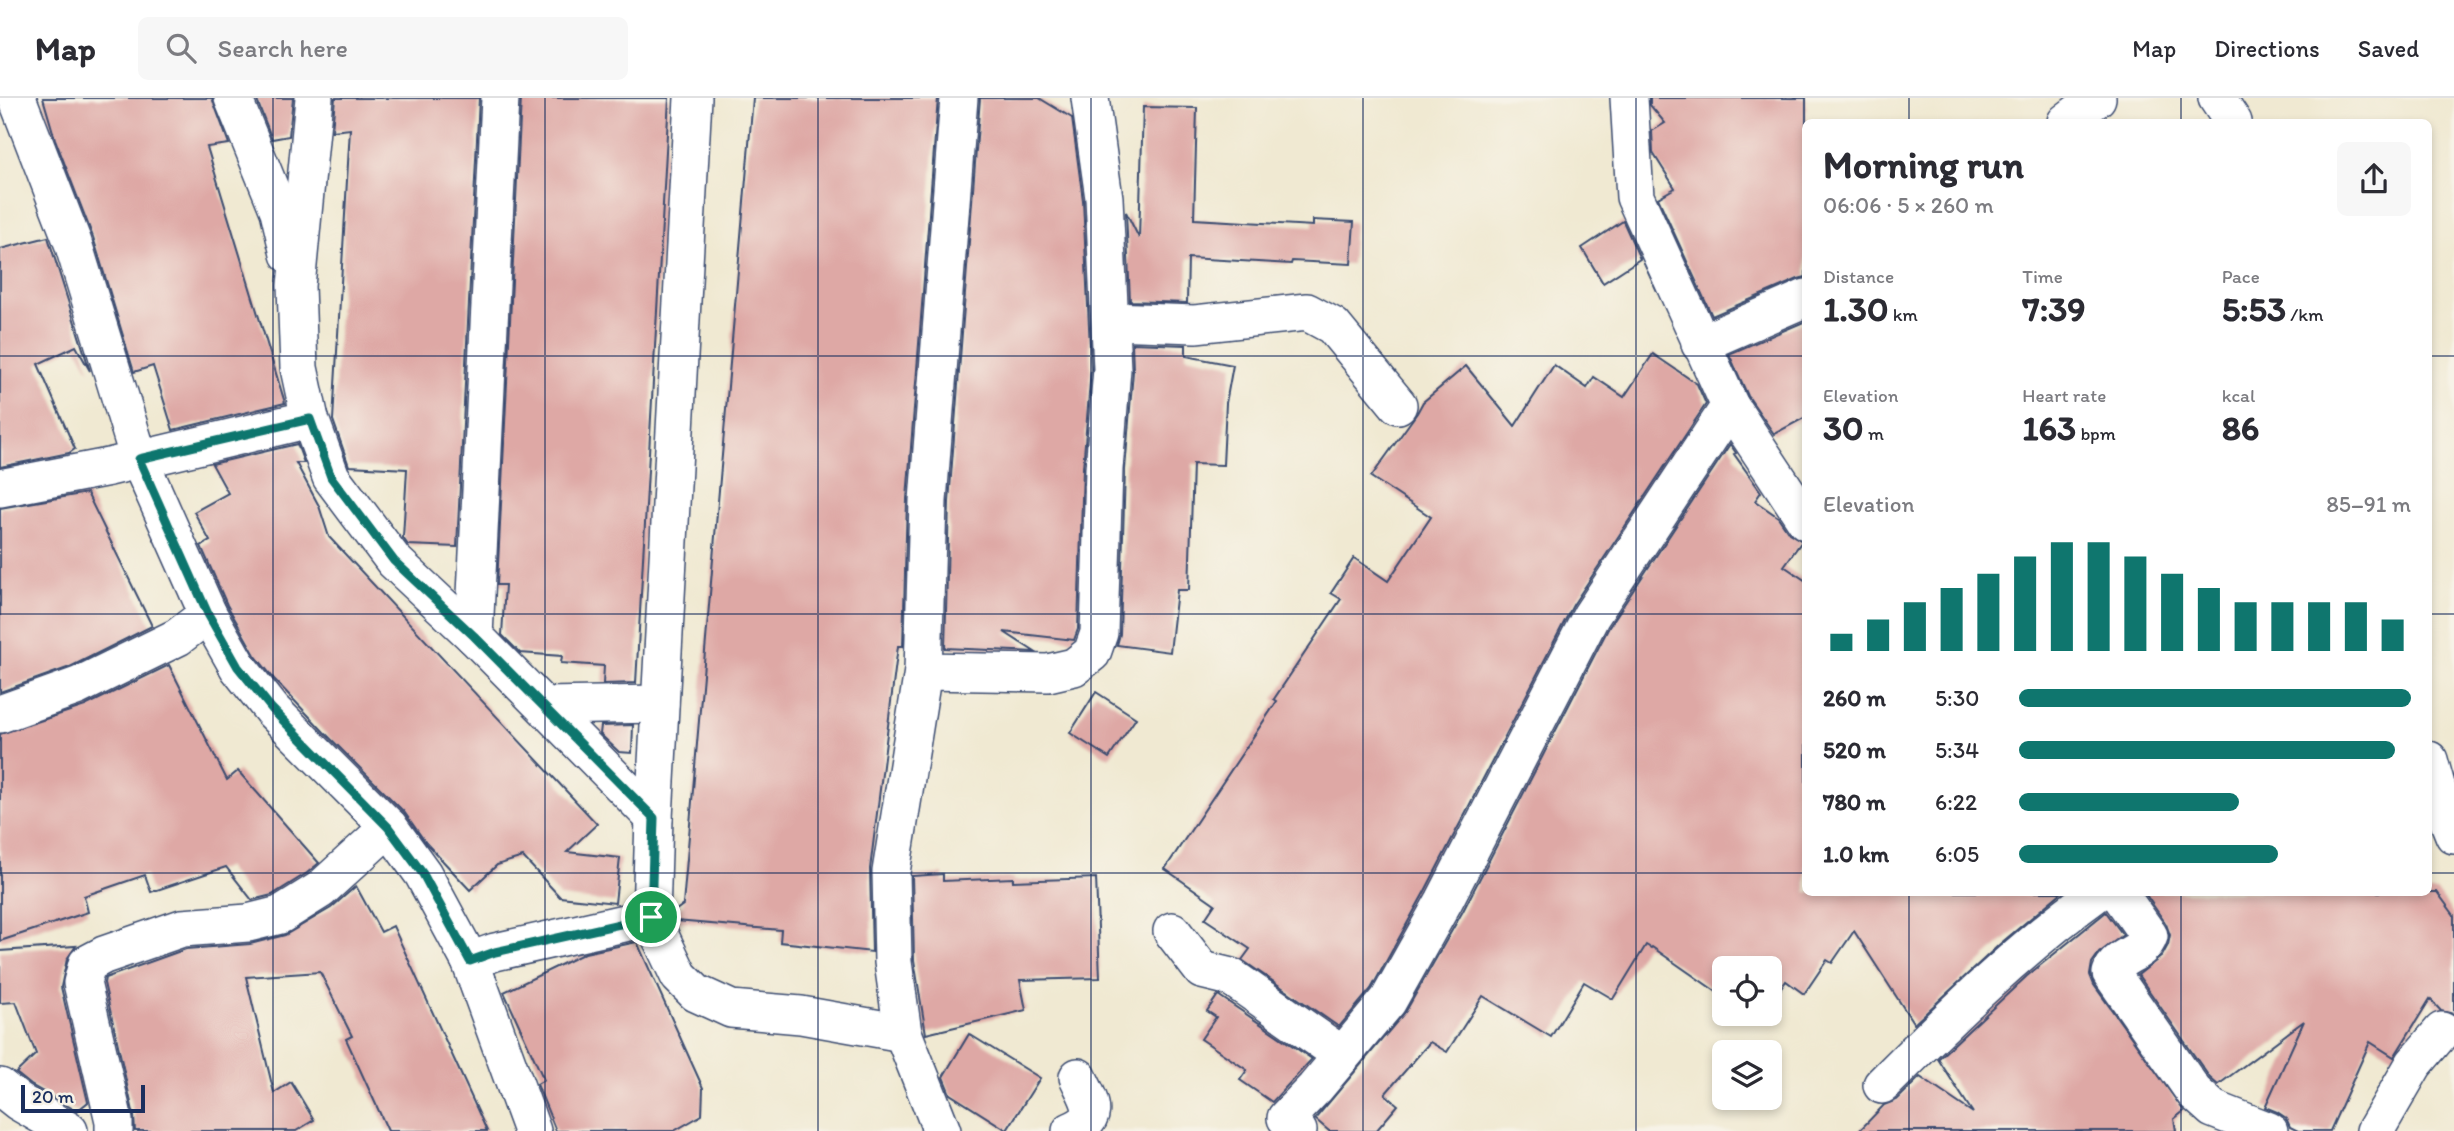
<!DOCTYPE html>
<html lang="en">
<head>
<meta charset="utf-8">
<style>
  body { margin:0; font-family:Itim,sans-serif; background:#f7f7f7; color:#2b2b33; height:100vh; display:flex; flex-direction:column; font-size:26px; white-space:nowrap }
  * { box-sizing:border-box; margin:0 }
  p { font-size:23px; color:#7c7c81 }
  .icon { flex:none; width:38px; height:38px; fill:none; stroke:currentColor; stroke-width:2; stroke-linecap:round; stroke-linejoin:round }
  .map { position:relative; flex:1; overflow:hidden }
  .drawer { position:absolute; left:1802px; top:21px; width:630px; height:777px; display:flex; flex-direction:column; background:#fff; border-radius:10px; box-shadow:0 4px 10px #0003 }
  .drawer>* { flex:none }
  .buttons { position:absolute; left:1712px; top:858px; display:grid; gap:14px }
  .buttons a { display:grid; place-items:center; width:70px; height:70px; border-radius:10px; background:#fff; box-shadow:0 4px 10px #0003; font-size:35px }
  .scale { position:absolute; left:21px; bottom:18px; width:124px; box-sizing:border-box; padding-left:7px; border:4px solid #1b2f5e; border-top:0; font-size:19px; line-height:24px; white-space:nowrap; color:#1b2f5e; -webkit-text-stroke:5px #f7f3e8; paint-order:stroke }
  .pin { position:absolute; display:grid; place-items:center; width:60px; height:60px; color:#fff; margin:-30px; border:4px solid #fff; border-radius:50%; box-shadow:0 2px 7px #0007 }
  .round { display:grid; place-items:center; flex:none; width:74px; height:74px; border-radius:10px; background:#f7f7f7 }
  .overview { display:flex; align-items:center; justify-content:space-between; height:119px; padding:0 21px }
  h1 { font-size:38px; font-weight:700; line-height:52px }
  .metrics { display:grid; grid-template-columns:repeat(3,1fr); gap:10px; height:119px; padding:7px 21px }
  .metrics div { display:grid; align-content:center }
  .metrics b { font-size:35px; font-weight:700 }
  .metrics small { font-size:19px; font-weight:400 }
  .metrics p { font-size:19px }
  .chart { height:196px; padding:14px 21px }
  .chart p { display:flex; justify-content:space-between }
  .chart svg { width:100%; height:126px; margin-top:7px; stroke:#0f766e; stroke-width:6 }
  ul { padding:0 21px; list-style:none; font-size:23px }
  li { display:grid; grid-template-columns:112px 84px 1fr; align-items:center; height:52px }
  li i { height:18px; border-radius:9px; background:#0f766e }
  header { display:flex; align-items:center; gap:42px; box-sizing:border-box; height:98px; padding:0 35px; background:#fff; border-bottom:2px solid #e1e1e2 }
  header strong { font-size:33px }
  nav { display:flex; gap:38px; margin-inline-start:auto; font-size:24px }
  .search { width:490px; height:63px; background:#f7f7f7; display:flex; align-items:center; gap:18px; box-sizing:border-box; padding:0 24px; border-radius:10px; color:#7c7c81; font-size:26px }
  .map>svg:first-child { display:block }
  .building { fill:#dea8a5 }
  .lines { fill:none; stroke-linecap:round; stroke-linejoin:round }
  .street-casing { stroke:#3b4b6f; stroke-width:40 }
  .street { stroke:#fff; stroke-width:37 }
  .route-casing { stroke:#fff; stroke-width:14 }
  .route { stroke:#0f766e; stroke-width:9 }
  .grid { fill:none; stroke:#1b2f5e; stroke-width:2; stroke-opacity:0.55 }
</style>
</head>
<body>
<header>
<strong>Map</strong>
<div class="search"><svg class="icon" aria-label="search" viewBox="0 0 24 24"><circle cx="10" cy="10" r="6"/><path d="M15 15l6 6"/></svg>Search here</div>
<nav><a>Map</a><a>Directions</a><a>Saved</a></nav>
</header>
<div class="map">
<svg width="2454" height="1033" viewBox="0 0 2454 1033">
  <rect width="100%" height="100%" fill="#f7f3e8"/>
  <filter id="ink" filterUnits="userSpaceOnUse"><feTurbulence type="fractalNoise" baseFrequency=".0143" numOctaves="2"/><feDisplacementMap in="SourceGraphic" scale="14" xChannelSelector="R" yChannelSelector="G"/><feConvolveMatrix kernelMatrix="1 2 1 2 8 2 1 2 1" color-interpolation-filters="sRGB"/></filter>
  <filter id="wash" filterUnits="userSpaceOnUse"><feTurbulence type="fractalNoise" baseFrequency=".00686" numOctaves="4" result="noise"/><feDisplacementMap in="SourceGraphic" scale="28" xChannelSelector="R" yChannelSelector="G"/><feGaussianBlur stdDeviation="1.57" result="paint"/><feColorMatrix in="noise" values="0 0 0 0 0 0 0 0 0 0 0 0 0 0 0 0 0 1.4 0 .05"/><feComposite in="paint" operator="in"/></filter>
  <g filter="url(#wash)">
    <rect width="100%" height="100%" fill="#f0e9d2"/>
    <g id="blocks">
      <!-- building -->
      <g class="building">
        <path d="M43 0H212L229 46 207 49 285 305 173 332 153 268 134 274 93 139 55 41Z"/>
        <path d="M256 0H293L289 38 272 41Z"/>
        <path d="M335 0H479L457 449 408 447 403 440 407 371 349 368 333 322 350 31 332 33Z"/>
        <path d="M521 0H669L636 585 603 586 604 568 561 565 562 558 520 555 502 537 505 487H497Z"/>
        <path d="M753 0H938L907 401 903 548H898L870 771 872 854 780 844 781 832 676 823 672 815 683 807Z"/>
        <path d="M980 0H1039L1072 20 1083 102 1091 271 1083 370 1078 531 1074 542 1004 534 1035 554 945 550 949 404Z"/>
        <path d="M1650 0H1806V179L1798 181 1712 218 1658 100 1675 90 1653 55 1652 33 1665 25 1650 7Z"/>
        <path d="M1143 9 1197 10 1194 121 1313 128V122L1354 124 1351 166 1292 163 1291 166 1188 160 1187 205 1130 203 1126 114 1139 140Z"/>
        <path d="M1623 123 1640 161 1603 185 1582 150Z"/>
        <path d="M48 139 90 273 76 248 38 266 75 351 69 355 0 369V151Z"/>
        <path d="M1806 223V319L1774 336 1748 298 1729 256Z"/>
        <path d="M1132 245 1186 247V258L1233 267 1226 305 1223 367 1193 366 1189 492H1177L1170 554 1117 547 1120 536 1125 372 1133 273Z"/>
        <path d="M1653 256 1697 286 1706 306 1573 507 1425 793 1371 891 1339 929 1242 862 1250 851 1205 821 1215 806 1165 771 1277 603 1274 601 1341 501 1331 495 1354 460 1388 483 1431 419 1371 379 1417 315 1423 304 1466 268 1515 328 1554 267 1587 290 1594 279 1624 299Z"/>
        <path d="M297 346 304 365H296L319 408 329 439 597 726 567 754 620 760 615 805 560 799 523 759 497 767 470 792 426 745 404 714 324 634 275 582 255 557 227 507 201 448 210 443 194 414 228 395 212 366Z"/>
        <path d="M1730 346 1736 355 1734 356 1761 394 1755 403 1778 419 1789 435 1802 443 1784 468 1806 483V794H2062L2000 846 1914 926 1854 833 1832 865 1827 862 1804 896 1786 883 1769 908V870H1724V899L1652 849 1651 850 1646 847 1613 901 1584 884 1551 939 1483 898 1447 954 1430 944 1385 996 1398 1007 1376 1033H1329L1315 1021 1406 913 1463 813 1609 529Z"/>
        <path d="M87 395 152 528 70 569 0 594V410Z"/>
        <path d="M169 567 227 682 238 673 319 765 307 775 272 797 252 802 226 769 151 794 145 777 84 798 88 814 0 843V636L85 608Z"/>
        <path d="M1096 594 1136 620 1109 660 1070 635Z"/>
        <path d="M633 627 632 655 619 654 600 636 601 628Z"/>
        <path d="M943 776V783L1013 780V783L1096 780 1100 880 1020 882 1026 912 926 936 914 862 912 778Z"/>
        <path d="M356 788 381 834 393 828 487 1033H388L346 941 352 938 320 874 246 879 274 995 291 984 314 1022 296 1033H135L134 1018 104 885 105 880 186 851 250 846 285 837 331 810Z"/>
        <path d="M2144 794H2437L2454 817V916L2441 913 2430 901 2394 959 2370 944 2330 1033H2298L2290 1029 2286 1020 2277 1014 2265 1009 2304 923 2218 987 2210 980 2138 877 2162 858 2168 847 2170 837 2166 826Z"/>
        <path d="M2106 814 2123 837 2099 855 2092 865 2090 877 2094 887 2184 1013 2174 1021 2176 1033H1859L1884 1007 1897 1002 1920 979 1973 1015 1938 961 2027 878Z"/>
        <path d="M637 844 703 990 702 1017 674 1033H556L537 986 544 982 504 894 585 855Z"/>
        <path d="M76 848 67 861 61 889 88 1004 77 1013 31 987 16 975 36 956 16 904 0 905V853Z"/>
        <path d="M1218 897 1312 961 1272 1004 1240 982 1247 972 1201 941 1216 919 1207 913Z"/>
        <path d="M969 936 1040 980 1007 1032 950 996 943 979Z"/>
      </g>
    </g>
  </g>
  <g filter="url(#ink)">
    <use href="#blocks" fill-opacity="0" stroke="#3b4b6f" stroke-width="2"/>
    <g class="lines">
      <defs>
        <g id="street">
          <path d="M17 0 73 145 139 361 208 516 238 569 272 612 389 729 423 776 470 863 532 1033"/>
          <path d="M233 0 279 113 289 156"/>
          <path d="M314 0 296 188 299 270 310 321 331 379 394 463 474 538 654 720"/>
          <path d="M693 0 654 720 651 819 679 878 696 895 731 911 801 917 903 935"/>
          <path d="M1629 0 1635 99 1730 308 1806 423"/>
          <path d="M2217 0 2233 24"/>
          <path d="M2066 24 2097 0"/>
          <path d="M1111 223 1195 226 1307 214 1333 228 1398 307"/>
          <path d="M1700 246 1806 200"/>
          <path d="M0 390 109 369 310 321"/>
          <path d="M474 538 500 0"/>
          <path d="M923 573 1048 575 1074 569 1092 555 1099 535 1104 371 1112 271 1104 100 1090 0"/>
          <path d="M544 608 660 606"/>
          <path d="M0 616 78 588 178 539 208 516"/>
          <path d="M2429 662 2440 702 2454 737"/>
          <path d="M2118 794 2149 838C2143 857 2117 857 2111 875L2194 994 2213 1011 2269 1033"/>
          <path d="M1172 833 1202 872 1231 879 1342 957"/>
          <path d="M470 863 495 854 651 819"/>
          <path d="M1882 987C1951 918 2019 851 2098 794"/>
          <path d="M0 989 19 1004 69 1033"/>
          <path d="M114 1033V1023L82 885 87 866 104 857 182 830 248 825 280 817 320 792 389 729"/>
          <path d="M942 1033 903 935 893 864 891 774 923 573 928 403 959 0"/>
          <path d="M1071 1033C1103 1020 1089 1003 1078 979"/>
          <path d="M1298 1033 1286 1020 1315 990 1388 903 1444 803 1591 518 1730 308"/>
          <path d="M2375 1033 2414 966 2442 933"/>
        </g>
      </defs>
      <!-- street casing -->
      <use href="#street" class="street-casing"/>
      <!-- street -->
      <use href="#street" class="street"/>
    </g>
  </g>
  <g class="lines" filter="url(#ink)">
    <defs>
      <path id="route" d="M310 321 331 379 394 463 474 538 654 720 651 819 495 854 470 863 423 776 388 729 272 611 238 569 208 516 139 361Z"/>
    </defs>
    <!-- route casing -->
    <use href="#route" class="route-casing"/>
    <!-- route -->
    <use href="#route" class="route"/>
  </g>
  <!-- grid -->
  <path class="grid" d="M273 0V1033M545 0V1033M818 0V1033M1091 0V1033M1363 0V1033M1636 0V1033M1909 0V24M2181 0V24M0 258H1806M2429 258H2454M0 516H1806M2429 516H2454M0 775H1806M2429 775H2454M1909 794V1033M2181 794V1033"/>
</svg>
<div class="buttons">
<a><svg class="icon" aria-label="locate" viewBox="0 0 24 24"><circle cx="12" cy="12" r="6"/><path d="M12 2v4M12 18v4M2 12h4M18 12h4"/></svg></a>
<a><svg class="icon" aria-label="layers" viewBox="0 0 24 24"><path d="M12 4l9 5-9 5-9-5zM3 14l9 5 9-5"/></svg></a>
</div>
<div class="scale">20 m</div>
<div class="pin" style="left:651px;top:819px;background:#1e9e55"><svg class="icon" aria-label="arrive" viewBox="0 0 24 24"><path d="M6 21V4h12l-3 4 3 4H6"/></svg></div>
<section class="drawer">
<div class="overview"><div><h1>Morning run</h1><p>06:06 · 5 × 260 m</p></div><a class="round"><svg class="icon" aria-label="share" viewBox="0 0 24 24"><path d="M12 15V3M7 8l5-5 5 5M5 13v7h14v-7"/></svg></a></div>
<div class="metrics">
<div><p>Distance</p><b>1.30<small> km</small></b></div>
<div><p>Time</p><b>7:39</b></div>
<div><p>Pace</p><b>5:53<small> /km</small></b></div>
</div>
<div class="metrics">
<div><p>Elevation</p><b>30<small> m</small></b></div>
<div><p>Heart rate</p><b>163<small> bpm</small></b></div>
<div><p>kcal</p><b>86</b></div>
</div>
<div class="chart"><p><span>Elevation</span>85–91 m</p>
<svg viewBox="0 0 160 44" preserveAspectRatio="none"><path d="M5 44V38M15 44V33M25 44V27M35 44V22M45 44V17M55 44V11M65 44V6M75 44V6M85 44V11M95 44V17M105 44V22M115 44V27M125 44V27M135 44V27M145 44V27M155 44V33"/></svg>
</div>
<ul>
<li><b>260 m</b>5:30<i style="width:100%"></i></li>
<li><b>520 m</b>5:34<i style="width:96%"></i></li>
<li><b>780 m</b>6:22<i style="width:56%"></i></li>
<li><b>1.0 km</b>6:05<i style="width:66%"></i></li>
</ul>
</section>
</div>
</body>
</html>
